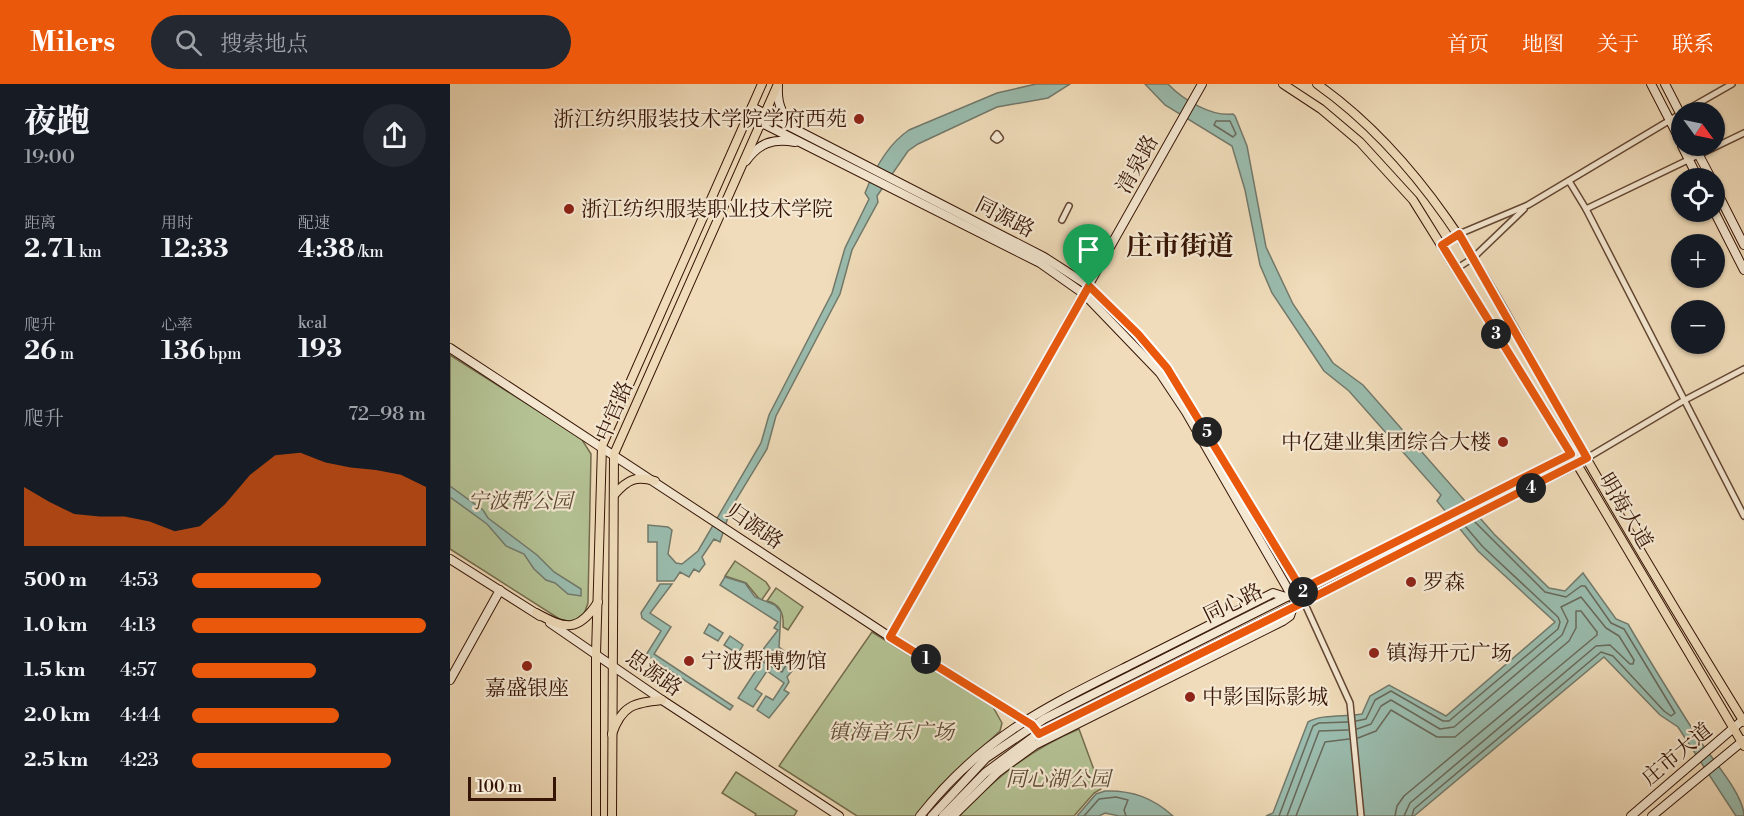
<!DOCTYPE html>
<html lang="zh">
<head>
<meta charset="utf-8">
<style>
  body { margin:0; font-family:"Libre Bodoni","Noto Serif SC",serif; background:#242831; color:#f1f3f6; height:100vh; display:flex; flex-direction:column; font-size:22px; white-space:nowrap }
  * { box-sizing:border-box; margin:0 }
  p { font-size:20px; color:#9ea1a6 }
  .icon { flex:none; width:33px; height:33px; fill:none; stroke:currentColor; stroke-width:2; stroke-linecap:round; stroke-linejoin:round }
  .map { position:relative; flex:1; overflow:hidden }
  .drawer { display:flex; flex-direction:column; background:#171b24; width:450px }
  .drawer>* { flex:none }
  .needle { width:39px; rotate:123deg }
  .controls { position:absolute; left:1221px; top:18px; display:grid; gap:12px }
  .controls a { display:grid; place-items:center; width:54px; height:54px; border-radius:50%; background:#171b24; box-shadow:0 2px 4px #0004; font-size:30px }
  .scale { position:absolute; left:18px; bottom:15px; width:88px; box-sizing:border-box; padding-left:6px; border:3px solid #361506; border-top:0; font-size:16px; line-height:21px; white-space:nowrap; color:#361506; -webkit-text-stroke:4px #f5e8d2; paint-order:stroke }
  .pin { position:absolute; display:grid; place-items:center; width:51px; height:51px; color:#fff; margin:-62px -26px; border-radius:50% 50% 50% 0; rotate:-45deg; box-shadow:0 0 6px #0007 }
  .pin .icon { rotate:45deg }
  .km { position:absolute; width:30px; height:30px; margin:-15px; border-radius:50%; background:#222; color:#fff; font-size:16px; line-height:30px; text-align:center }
  .round { display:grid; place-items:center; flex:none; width:63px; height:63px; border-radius:32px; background:#242831 }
  .head { display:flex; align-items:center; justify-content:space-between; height:102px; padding:0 24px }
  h1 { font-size:33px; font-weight:800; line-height:45px }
  .metrics { display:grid; grid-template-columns:repeat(3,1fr); gap:9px; height:102px; padding:6px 24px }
  .metrics div { display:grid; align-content:center }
  .metrics b { font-size:26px; font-weight:800 }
  .metrics small { font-size:16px; font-weight:400 }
  .metrics p { font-size:16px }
  .chart { height:168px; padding:12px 24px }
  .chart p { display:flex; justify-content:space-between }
  .chart svg { width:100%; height:108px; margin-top:6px; fill:#ea580c; opacity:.7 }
  ul { padding:0 24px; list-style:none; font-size:20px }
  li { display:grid; grid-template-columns:96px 72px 1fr; align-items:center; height:45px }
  li i { height:15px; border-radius:8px; background:#ea580c }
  header { display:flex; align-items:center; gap:36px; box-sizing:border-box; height:84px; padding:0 30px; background:#ea580c; color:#fff }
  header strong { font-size:28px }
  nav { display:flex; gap:33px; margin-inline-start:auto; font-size:21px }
  .search { width:420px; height:54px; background:#242831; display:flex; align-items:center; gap:15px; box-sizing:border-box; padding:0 21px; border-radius:33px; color:#9ea1a6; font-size:22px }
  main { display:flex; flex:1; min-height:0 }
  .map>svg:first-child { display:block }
  .green { fill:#b4c294; stroke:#756c4d; stroke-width:1.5 }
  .water { fill:#9abcae; stroke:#72796b; stroke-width:1.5 }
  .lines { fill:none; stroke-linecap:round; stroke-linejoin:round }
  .shore { stroke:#68685a; stroke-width:1.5 }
  .street-casing { stroke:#644733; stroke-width:8 }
  .secondary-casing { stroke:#361506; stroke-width:10 }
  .primary-casing { stroke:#361506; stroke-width:10 }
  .street { stroke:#f5e8d2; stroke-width:5 }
  .secondary { stroke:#f5e8d2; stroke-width:8 }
  .primary { stroke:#f0dcba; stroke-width:8 }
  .route-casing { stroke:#fff; stroke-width:12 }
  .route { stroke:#ea580c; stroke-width:8 }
  .poi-dot { fill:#8f2418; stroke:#f5e8d2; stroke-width:2 }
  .labels { text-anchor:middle; stroke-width:4.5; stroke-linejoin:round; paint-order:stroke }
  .poi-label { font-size:21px; fill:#361506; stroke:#f5e8d2; text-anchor:start }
  .street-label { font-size:21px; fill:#361506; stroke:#f5e8d2 }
  .park-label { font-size:21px; font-style:italic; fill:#5c4931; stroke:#f5e8d2 }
  .district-label { font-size:27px; font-weight:bold; fill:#361506; stroke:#f5e8d2 }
</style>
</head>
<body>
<header>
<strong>Milers</strong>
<div class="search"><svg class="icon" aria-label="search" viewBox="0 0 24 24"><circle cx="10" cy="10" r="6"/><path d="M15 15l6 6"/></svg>搜索地点</div>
<nav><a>首页</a><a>地图</a><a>关于</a><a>联系</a></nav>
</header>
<main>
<section class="drawer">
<div class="head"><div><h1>夜跑</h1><p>19:00</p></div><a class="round"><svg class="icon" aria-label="share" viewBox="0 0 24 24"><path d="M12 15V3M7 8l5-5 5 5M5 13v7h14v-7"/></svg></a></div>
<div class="metrics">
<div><p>距离</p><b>2.71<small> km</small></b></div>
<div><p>用时</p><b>12:33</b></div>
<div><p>配速</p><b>4:38<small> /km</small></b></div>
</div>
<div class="metrics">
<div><p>爬升</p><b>26<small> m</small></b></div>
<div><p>心率</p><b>136<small> bpm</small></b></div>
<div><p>kcal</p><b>193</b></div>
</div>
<div class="chart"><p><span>爬升</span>72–98 m</p>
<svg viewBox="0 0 160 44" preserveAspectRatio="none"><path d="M0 44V20L10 26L20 31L30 32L40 32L50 34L60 38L70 36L80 27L90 15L100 7L110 6L120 10L130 12L140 13L150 15L160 20V44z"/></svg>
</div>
<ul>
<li><b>500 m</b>4:53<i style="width:55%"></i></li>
<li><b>1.0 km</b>4:13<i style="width:100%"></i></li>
<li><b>1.5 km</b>4:57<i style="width:53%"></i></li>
<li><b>2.0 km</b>4:44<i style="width:63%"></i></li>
<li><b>2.5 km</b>4:23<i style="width:85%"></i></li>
</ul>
</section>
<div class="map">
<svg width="1294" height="732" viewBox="0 0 1294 732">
  <rect width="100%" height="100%" fill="#f0dcba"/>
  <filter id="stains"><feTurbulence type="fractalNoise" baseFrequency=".00333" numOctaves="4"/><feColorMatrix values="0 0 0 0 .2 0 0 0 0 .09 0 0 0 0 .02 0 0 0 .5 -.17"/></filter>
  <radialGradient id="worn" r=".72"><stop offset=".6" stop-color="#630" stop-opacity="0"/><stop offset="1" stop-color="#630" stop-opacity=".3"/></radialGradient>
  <!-- green -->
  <g class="green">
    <path d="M0 271 131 354 141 370 138 519 134 530 126 538 111 536 0 465Z"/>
    <path d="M285 477 316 498 320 504 311 517 296 499 275 492Z"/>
    <path d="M326 504 353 523 338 546 333 543C334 530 331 520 317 517Z"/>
    <path d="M422 548 543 623 552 639 550 647 490 702 466 732H407L329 682Z"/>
    <path d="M629 645 651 705 644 709 624 732H507C547 694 578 666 629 645Z"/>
    <path d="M286 688 347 727 344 732H305L306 730 272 709Z"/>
  </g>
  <!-- water -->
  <g class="water">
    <path d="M586 0H620L598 14 547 23 468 60 458 67 427 112 428 118 402 166 390 210 326 332 317 365 281 424 270 458 264 455 252 473 255 480 249 488 244 485 239 493 230 488 224 497H207V458H198V441L218 443 222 446 218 470 226 479 232 480 248 467 311 359 319 331 382 209 395 164 419 115 415 109C424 86 438 60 459 46L547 9Z"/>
    <path d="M695 0H718C733 16 762 33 783 30L785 32 797 62 816 163 843 220 883 279 913 301 1044 450 1099 504 1115 507 1133 489 1166 535 1178 540C1200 578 1224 616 1248 654 1260 673 1294 710 1294 732H1286L1228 643 1210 631 1154 573 964 732H816L823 729 858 638C871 630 896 633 912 630L920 612 939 601 996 632 1105 538 1028 467 987 417 991 411 899 307 874 287 822 209 810 181 795 106 782 62 715 21Z"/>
    <path d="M0 402 33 426 38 434 87 471 104 488 131 505V512L118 510 105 499 96 496 84 485 74 470 56 462 37 440 0 413Z"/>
    <path d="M275 493 295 499 305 513 325 521 331 528 329 563 334 567 332 571 343 578 346 574H353L337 593 339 598 334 606 339 609 319 634 307 626 316 612 323 616 334 599 317 587 305 605 312 610 303 623 288 614 309 582 295 573 300 566 308 572 328 546 324 544 328 538 270 501Z"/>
    <path d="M210 500H222L200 529 221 543 204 570 283 622 280 626 196 571 211 547 192 534 191 529Z"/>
    <path d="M259 540 273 549 268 557 254 549Z"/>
    <path d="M280 552 293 561 288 570 274 561Z"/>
    <path d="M655 707C682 706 703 714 723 732H669L655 729 649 732H627L646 710Z"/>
  </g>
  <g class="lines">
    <!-- shore -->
    <g class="shore">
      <path d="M780 37 786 50 783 53 764 41 766 37Z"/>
      <path d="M323 567 336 581 332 588 313 578Z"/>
      <path d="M906 637 916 635 925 616 941 607 993 637H999L1108 545 1110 538 1108 533 1033 463 1015 442"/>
      <path d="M907 645 921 640 931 622 941 616 990 645 1004 643 1112 551 1118 537 1111 523 1131 513 1156 544 1169 552 1184 576 1183 580H1180L1160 561 1146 562 960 719 954 732"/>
      <path d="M908 654 926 647 941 626 987 653H1005L1119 557 1126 544V527H1131L1147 548V551L954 712 947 722 945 732"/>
      <path d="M634 732 649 715 666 713 678 716 674 726 676 732"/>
      <path d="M829 732 863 642 869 639 898 638"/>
      <path d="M837 732 869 647 898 646"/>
      <path d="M846 732 875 658 899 655"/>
      <path d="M962 732 964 725 1151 568 1163 572 1214 627 1221 632 1225 629 1174 545 1161 539 1135 502H1131L1116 513 1095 508 1024 437"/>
    </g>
    <defs>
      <g id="street">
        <path d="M1233 28 1282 0"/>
        <path d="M547 50 550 54 547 56 544 54Z"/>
        <path d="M1119 97 1136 125 1294 432"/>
        <path d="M1136 125 1294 49"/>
        <path d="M612 136 619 122"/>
        <path d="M992 161 1009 150 1078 121 1232 29"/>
        <path d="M1006 185 1023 174 1074 125"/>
        <path d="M1137 374 1233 317 1294 285"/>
        <path d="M854 518 900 619 911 732"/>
      </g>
      <g id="secondary">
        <path d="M1201 0 1232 60"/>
        <path d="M1215 0 1232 33"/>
        <path d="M328 3C327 19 332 33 345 43"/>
        <path d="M302 23 594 173 639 202 688 250 717 283 858 516"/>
        <path d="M298 32 590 179 634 210 710 289 736 328 847 521"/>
        <path d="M1232 62 1248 94"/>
        <path d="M1244 62 1261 94"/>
        <path d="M296 77C309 59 323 54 345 58"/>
        <path d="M1264 102 1294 161"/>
        <path d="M1264 127 1294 186"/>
        <path d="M0 264 440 553 585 644"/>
        <path d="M0 475 90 532"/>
        <path d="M100 539 212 616 389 732"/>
        <path d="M440 553 752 0"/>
        <path d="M0 596 50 506"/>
        <path d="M470 732C533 653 592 625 680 581 727 557 775 533 823 509L836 513"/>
        <path d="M482 732 536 674 594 635 1121 370 1137 374"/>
        <path d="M493 732 535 689 589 649 1131 378"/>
        <path d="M503 732 548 688 585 661 833 537 840 532 843 523"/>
        <path d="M1181 732 1294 635"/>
        <path d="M1202 732 1294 656"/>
      </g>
      <g id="primary">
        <path d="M833 0 871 25 910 58 963 116 1121 370 1294 662"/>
        <path d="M867 0C990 87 1052 225 1124 353 1179 449 1236 544 1294 638"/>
        <path d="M165 410C178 395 186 392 205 397"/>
        <path d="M86 529C115 545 128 549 148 518"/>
        <path d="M162 650C172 621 184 619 212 616"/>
        <path d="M146 732V570L152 362 312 0"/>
        <path d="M162 732 164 370 328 0"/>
      </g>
    </defs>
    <!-- street casing -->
    <use href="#street" class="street-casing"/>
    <!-- secondary casing -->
    <use href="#secondary" class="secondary-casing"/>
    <!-- primary casing -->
    <use href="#primary" class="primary-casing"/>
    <!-- street -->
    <use href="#street" class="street"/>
    <!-- secondary -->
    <use href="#secondary" class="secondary"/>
    <!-- primary -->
    <use href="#primary" class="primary"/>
  </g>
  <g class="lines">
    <defs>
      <path id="route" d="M639 202 440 553 582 641 589 650 858 516 852 505 1121 370 992 161 1009 150 1137 374 858 516 717 284 688 250 639 202"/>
    </defs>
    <!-- route casing -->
    <use href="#route" class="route-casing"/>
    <!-- route -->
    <use href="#route" class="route"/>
  </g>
  <!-- markers -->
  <g class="poi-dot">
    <circle cx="409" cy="35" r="6"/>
    <circle cx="119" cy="125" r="6"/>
    <circle cx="1053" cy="358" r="6"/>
    <circle cx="961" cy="498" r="6"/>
    <circle cx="924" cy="569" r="6"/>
    <circle cx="239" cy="577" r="6"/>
    <circle cx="77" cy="582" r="6"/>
    <circle cx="740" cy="613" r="6"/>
  </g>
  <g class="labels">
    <!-- poi labels -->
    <g class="poi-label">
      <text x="397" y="42" text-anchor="end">浙江纺织服装技术学院学府西苑</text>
      <text x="131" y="132">浙江纺织服装职业技术学院</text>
      <text x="1041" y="365" text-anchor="end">中亿建业集团综合大楼</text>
      <text x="973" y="505">罗森</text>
      <text x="936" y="576">镇海开元广场</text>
      <text x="251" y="584">宁波帮博物馆</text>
      <text x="77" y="611" text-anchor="middle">嘉盛银座</text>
      <text x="752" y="620">中影国际影城</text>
    </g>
    <!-- street labels -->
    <g class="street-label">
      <text transform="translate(687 80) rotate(-61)" y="7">清泉路</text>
      <text transform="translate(555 133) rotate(27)" y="7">同源路</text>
      <text transform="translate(164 327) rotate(-67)" y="7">中官路</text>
      <text transform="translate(1176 427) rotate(59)" y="7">明海大道</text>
      <text transform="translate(305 442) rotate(34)" y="7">归源路</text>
      <text transform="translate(783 519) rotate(-26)" y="7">同心路</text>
      <text transform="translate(204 589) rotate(35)" y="7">思源路</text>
      <text transform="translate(1227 670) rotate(-40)" y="7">庄市大道</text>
    </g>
    <!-- park labels -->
    <g class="park-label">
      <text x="70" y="424">宁波帮公园</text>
      <text x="441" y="655">镇海音乐广场</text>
      <text x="608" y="702">同心湖公园</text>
    </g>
    <!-- district labels -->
    <g class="district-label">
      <text x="730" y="171">庄市街道</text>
    </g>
  </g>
  <rect width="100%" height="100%" filter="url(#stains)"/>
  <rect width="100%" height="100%" fill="url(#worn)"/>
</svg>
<div class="controls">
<a><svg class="needle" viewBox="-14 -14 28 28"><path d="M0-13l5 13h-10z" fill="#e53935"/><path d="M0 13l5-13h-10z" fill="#9ea1a6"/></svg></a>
<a><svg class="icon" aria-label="locate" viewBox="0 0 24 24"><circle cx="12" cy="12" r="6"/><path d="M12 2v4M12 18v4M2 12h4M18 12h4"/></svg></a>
<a>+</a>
<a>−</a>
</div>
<div class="scale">100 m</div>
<div class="pin" style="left:639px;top:202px;background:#1e9e55"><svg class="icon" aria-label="arrive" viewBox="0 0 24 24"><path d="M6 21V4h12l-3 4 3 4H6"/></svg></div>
<b class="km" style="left:476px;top:575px">1</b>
<b class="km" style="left:853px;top:508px">2</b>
<b class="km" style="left:1046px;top:250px">3</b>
<b class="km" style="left:1081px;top:404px">4</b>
<b class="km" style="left:757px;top:348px">5</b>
</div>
</main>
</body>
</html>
